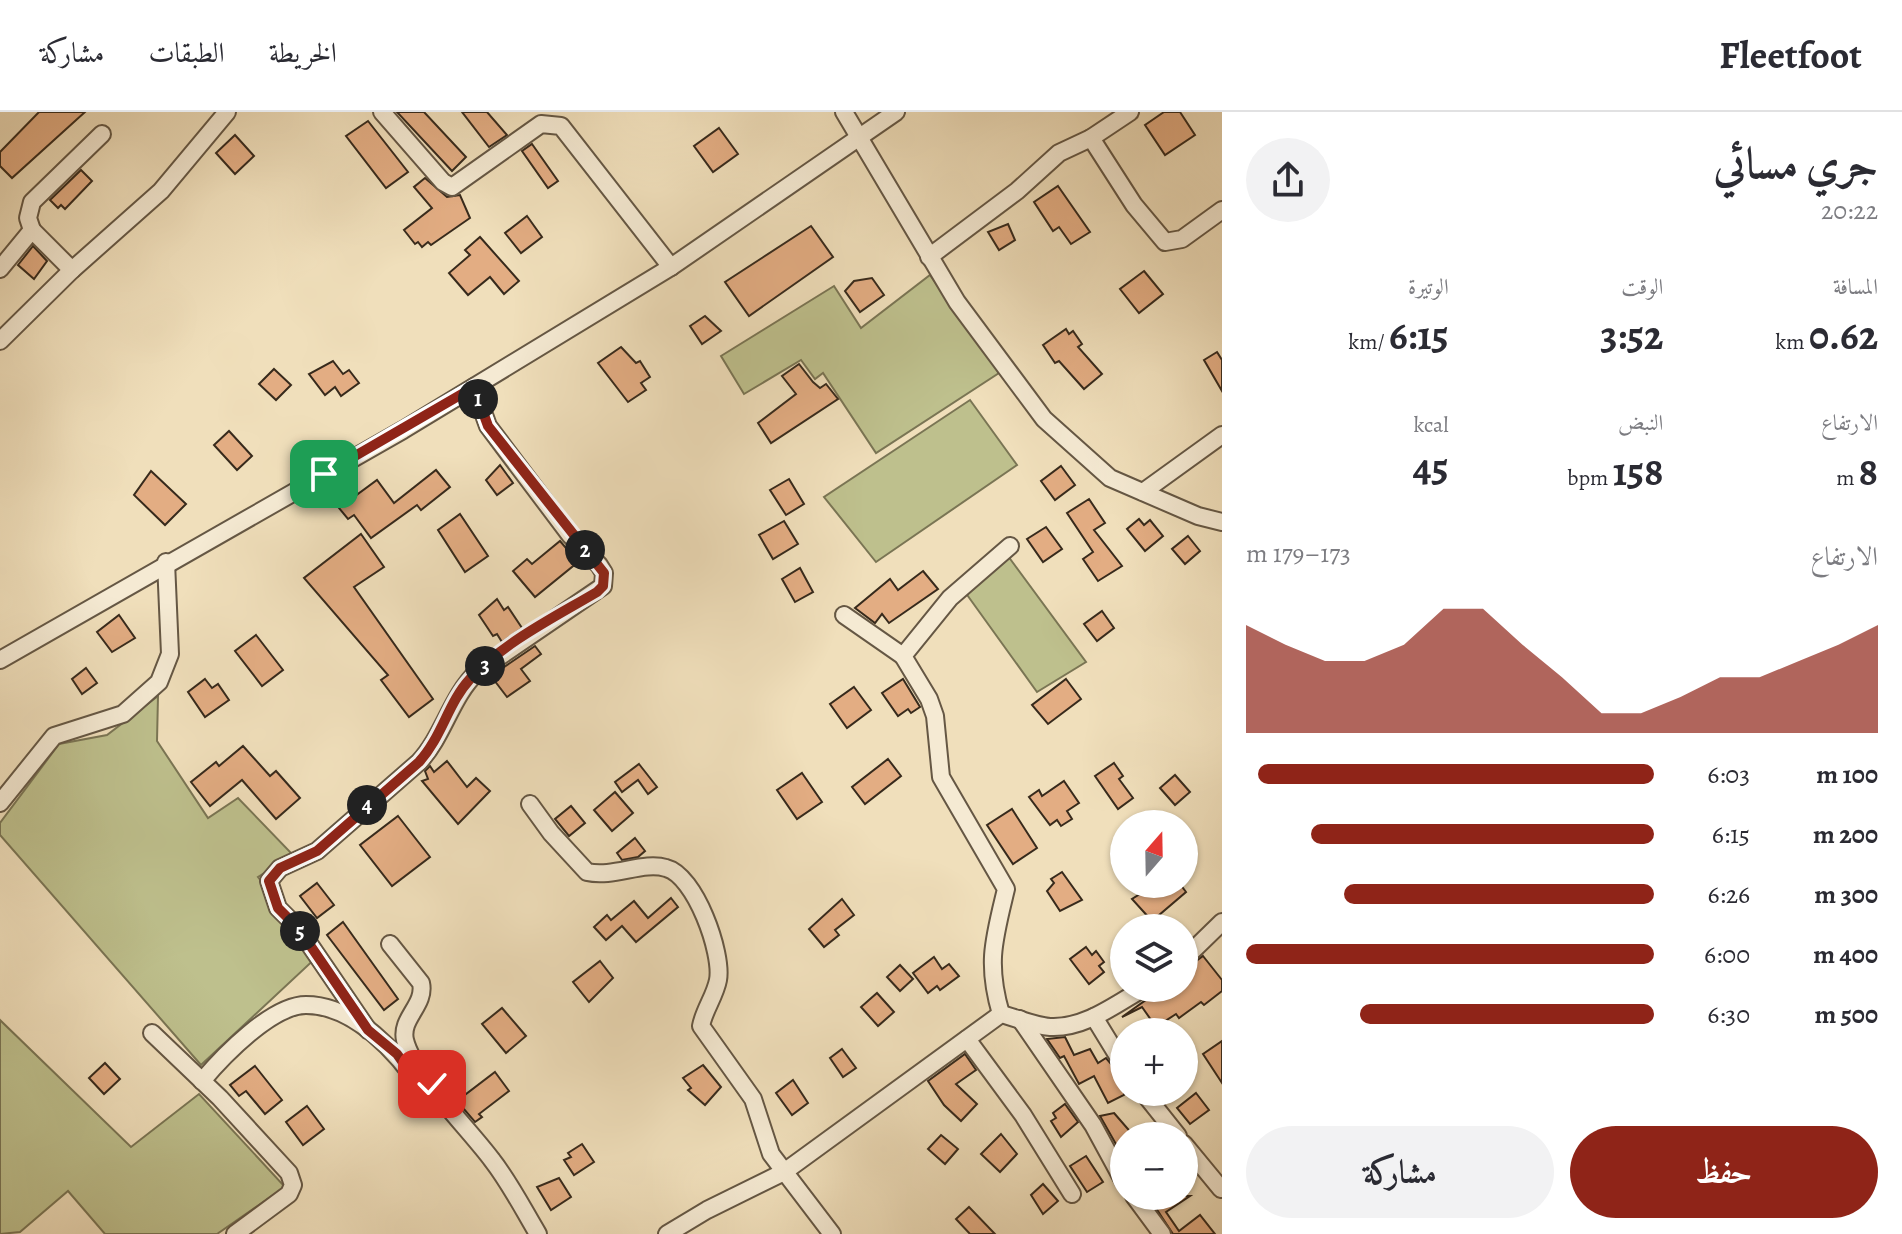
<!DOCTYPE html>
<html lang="ar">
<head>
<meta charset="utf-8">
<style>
  body { margin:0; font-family:Alegreya,Amiri,serif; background:#f2f2f3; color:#2b2b33; direction:rtl; height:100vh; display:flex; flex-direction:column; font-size:30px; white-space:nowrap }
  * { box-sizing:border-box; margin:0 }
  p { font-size:26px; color:#7c7c81 }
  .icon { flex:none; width:44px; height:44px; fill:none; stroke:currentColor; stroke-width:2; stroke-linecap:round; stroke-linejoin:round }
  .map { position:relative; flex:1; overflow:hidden; direction:ltr }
  .side { display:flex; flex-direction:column; background:#fff; width:680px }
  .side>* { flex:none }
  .needle { width:52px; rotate:20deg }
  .buttons { position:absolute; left:1110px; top:698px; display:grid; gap:16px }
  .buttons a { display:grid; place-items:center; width:88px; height:88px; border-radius:50%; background:#fff; box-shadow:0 2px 6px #0004; font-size:40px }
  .pin { position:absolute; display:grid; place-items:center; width:68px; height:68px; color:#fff; margin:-34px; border-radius:16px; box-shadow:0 4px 12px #0006 }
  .km { position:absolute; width:40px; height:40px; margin:-20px; border-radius:50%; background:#222; color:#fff; font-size:22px; line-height:40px; text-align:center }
  .round { display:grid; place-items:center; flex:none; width:84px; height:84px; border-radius:42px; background:#f2f2f3 }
  .overview { display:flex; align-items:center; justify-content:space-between; height:136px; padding:0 24px }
  h1 { font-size:44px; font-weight:600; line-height:60px }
  .stats { display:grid; grid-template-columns:repeat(3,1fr); gap:12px; height:136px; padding:8px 24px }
  .stats div { display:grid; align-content:center }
  .stats b { font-size:40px; font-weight:600 }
  .stats small { font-size:22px; font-weight:400 }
  .stats p { font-size:22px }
  .chart { height:224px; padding:16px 24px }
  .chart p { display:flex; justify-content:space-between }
  .chart svg { width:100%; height:144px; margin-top:8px; fill:#8f2418; opacity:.7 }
  .primary-button { display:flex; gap:16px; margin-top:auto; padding:16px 24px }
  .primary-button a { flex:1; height:92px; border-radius:48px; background:#8f2418; color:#fff; font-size:32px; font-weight:600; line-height:92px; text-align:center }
  .primary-button a+a { background:#f2f2f3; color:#2b2b33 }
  ul { padding:0 24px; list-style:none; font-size:26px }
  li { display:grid; grid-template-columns:128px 96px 1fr; align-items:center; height:60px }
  li i { height:20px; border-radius:10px; background:#8f2418 }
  header { display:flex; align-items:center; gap:48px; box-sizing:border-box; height:112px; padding:0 40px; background:#fff; border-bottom:2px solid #e1e1e2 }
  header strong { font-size:38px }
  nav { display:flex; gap:44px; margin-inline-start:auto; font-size:28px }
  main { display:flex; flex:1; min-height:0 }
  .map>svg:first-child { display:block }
  .green { fill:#bec08d; stroke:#7a7554; stroke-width:2 }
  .building { fill:#e3ad83; stroke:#372a1c; stroke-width:2 }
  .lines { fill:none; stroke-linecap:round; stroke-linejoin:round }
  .minor-casing { stroke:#655744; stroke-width:20 }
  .minor { stroke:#f5ead3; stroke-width:16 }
  .route-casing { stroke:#fff; stroke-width:16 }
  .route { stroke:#8f2418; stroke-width:10 }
</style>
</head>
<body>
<header>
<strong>Fleetfoot</strong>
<nav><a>الخريطة</a><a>الطبقات</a><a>مشاركة</a></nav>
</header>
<main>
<section class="side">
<div class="overview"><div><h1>جري مسائي</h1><p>20:22</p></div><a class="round"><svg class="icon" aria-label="share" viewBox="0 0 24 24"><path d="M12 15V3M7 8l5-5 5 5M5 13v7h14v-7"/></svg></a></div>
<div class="stats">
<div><p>المسافة</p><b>0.62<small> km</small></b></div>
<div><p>الوقت</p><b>3:52</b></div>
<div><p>الوتيرة</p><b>6:15<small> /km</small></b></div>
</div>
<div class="stats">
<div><p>الارتفاع</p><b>8<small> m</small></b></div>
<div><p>النبض</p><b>158<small> bpm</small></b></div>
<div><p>kcal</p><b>45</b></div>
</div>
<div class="chart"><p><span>الارتفاع</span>173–179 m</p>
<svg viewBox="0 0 160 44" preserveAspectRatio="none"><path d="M0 44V11L10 17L20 22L30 22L40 17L50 6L60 6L70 17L80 27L90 38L100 38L110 33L120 27L130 27L140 22L150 17L160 11V44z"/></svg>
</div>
<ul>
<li><b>100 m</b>6:03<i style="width:97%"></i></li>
<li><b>200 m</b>6:15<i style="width:84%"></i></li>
<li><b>300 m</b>6:26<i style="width:76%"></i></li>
<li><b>400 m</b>6:00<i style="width:100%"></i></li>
<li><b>500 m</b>6:30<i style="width:72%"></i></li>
</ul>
<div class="primary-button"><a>حفظ</a><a>مشاركة</a></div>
</section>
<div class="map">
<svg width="1222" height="1122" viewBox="0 0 1222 1122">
  <rect width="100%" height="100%" fill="#f0dfbb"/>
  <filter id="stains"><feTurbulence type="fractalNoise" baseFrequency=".0025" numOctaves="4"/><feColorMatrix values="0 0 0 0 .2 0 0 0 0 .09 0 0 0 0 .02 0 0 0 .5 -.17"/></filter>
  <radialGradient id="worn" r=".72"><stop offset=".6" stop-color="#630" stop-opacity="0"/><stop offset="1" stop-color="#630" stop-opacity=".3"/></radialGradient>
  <!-- green -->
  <g class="green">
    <path d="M930 163 999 261 876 341 823 261 815 267 801 248 744 282 721 244 834 174 861 216Z"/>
    <path d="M970 288 1017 353 876 450 824 385Z"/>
    <path d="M1008 444 1086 550 1037 580 965 480Z"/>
    <path d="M158 584 157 629 208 706 238 686 293 743 258 765 319 843 201 953 0 723V711L59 632 107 623Z"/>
    <path d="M0 908 131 1035 199 982 285 1075 217 1122H105L68 1079 20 1120 0 1122Z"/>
  </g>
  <!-- building -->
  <g class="building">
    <path d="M39 0H85L12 66 0 54V40Z"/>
    <path d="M397 0H424L466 45 452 59Z"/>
    <path d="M462 0H487L507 23 489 35Z"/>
    <path d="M1164 0H1180L1195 23 1165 43 1145 13Z"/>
    <path d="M368 9 408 60 386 76 346 24Z"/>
    <path d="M719 16 738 42 713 60 694 34Z"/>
    <path d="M235 23 254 44 235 62 216 41Z"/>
    <path d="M532 32 558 69 548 76 522 39Z"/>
    <path d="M81 58 92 69 65 97 61 93 58 96 50 88Z"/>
    <path d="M425 66 447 85 460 83 470 106 431 133 428 130 422 135 418 130 415 132 404 118 432 96 414 75Z"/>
    <path d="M1058 74 1090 120 1071 132 1059 115 1053 119 1034 90Z"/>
    <path d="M527 104 542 125 521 141 505 121Z"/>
    <path d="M1008 112 1015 128 999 138 988 120Z"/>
    <path d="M811 114 833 145 749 204 725 170Z"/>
    <path d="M480 125 519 169 504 182 490 165 468 183 449 161 470 143 465 138Z"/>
    <path d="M33 134 47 149 34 167 18 153Z"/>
    <path d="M1144 159 1163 182 1139 201 1120 177Z"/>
    <path d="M872 166 884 183 860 200 845 179 854 169Z"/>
    <path d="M705 204 721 219 702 232 690 214Z"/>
    <path d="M1066 217 1069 222 1073 219 1082 232 1078 235 1102 262 1084 277 1059 249 1055 251 1043 233Z"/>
    <path d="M621 235 636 251 640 249 650 265 641 271 646 278 628 290 598 251Z"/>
    <path d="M1217 240 1222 248V279L1204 248Z"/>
    <path d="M333 249 343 262 349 258 359 271 341 284 335 275 325 283 309 262Z"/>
    <path d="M799 252 813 270 820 276 826 272 838 287 771 331 758 311 796 282 782 264Z"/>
    <path d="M274 257 291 273 276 288 259 272Z"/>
    <path d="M229 319 252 344 237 358 214 333Z"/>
    <path d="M500 353 513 371 497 383 486 368Z"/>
    <path d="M1061 354 1075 373 1055 388 1041 369Z"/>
    <path d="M436 358 450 375 421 398 417 393 371 426 354 403 348 407 339 396 377 368 394 391Z"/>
    <path d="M151 359 186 392 165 413 134 383Z"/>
    <path d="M789 367 804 392 786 403 770 378Z"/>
    <path d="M1089 387 1105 411 1094 418 1122 454 1098 469 1083 447 1093 440 1067 401Z"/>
    <path d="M460 402 488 444 465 460 438 418Z"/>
    <path d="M1139 407 1144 413 1150 408 1163 424 1145 439 1127 417Z"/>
    <path d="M784 409 798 432 773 447 759 423Z"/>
    <path d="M1046 415 1062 437 1043 450 1027 427Z"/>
    <path d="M361 422 384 455 354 475 433 587 409 605 381 568 388 563 304 466Z"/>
    <path d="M1188 424 1200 439 1185 452 1172 437Z"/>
    <path d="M560 429 578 450 535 485 513 459 527 447 532 452Z"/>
    <path d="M800 456 813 480 795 490 782 467Z"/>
    <path d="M923 459 938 477 889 511 882 502 875 511 855 496 890 467 898 478Z"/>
    <path d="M497 487 504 498 508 495 522 516 502 530 497 522 493 524 479 503Z"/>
    <path d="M1102 499 1114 516 1097 529 1084 512Z"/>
    <path d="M119 503 135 526 112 540 97 520Z"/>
    <path d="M256 523 283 558 262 574 235 539Z"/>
    <path d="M535 534 541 542 521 557 530 569 507 585 491 564Z"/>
    <path d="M86 556 97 571 82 582 72 567Z"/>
    <path d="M205 567 212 576 218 572 229 588 205 605 188 580Z"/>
    <path d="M903 567 920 595 911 601 908 597 898 604 882 581Z"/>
    <path d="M1066 567 1081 587 1048 612 1032 593Z"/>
    <path d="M854 575 871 598 847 616 830 592Z"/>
    <path d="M243 634 270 664 276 659 300 686 276 707 242 668 210 694 191 670 216 650 219 654Z"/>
    <path d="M888 647 901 664 865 692 852 675Z"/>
    <path d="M447 649 467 675 476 666 490 679 458 712 422 669 428 667 425 659 430 654 434 660Z"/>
    <path d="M1114 651 1123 664 1119 667 1133 686 1118 697 1095 664Z"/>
    <path d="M639 652 657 675 648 682 638 668 622 680 615 670Z"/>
    <path d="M802 661 822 690 797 707 777 678Z"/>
    <path d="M1175 663 1190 680 1175 693 1160 676Z"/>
    <path d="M1064 669 1079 691 1067 699 1072 707 1061 714 1057 708 1050 713 1029 685 1039 678 1042 684Z"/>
    <path d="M615 680 633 701 612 719 594 698Z"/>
    <path d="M571 694 585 711 569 724 555 707Z"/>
    <path d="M1012 697 1037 736 1013 752 987 713Z"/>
    <path d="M398 704 430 745 392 774 360 733Z"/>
    <path d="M635 726 645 739 638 745 622 748 617 741Z"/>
    <path d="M1062 760 1082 788 1060 799 1047 779 1054 771 1051 767Z"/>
    <path d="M317 771 334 793 317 806 300 784Z"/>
    <path d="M1156 772H1180L1186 780 1152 809 1132 787Z"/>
    <path d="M671 786 678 795 636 830 622 814 606 828 594 815 607 803 611 808 634 789 648 806Z"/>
    <path d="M842 787 854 803 835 818 839 823 824 835 809 817Z"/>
    <path d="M343 810 398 887 384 898 327 823Z"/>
    <path d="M1086 835 1092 843 1096 839 1104 850 1099 854 1104 860 1089 872 1070 847Z"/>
    <path d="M1203 844 1222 868V879L1204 893 1201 890 1179 906 1176 902 1156 915 1142 895 1122 905 1150 885 1155 876H1184V858Z"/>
    <path d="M934 845 942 857 949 852 959 864 940 878 937 874 928 881 913 861Z"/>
    <path d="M600 849 613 866 589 890 573 870Z"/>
    <path d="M900 853 913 867 900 879 887 865Z"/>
    <path d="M877 881 894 900 878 914 861 895Z"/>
    <path d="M502 896 526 924 506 941 482 912Z"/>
    <path d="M1065 925 1074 943 1090 937 1098 951 1106 946 1124 967V983L1108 991 1094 964 1079 972 1064 944 1060 946 1047 927Z"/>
    <path d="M1222 929V971L1203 942Z"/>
    <path d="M842 937 856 956 843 965 830 946Z"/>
    <path d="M965 942 976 958 956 972 977 992 961 1009 944 993 928 969Z"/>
    <path d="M105 951 120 967 104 982 89 966Z"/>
    <path d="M703 953 721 975 705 993 688 978 691 976 683 966Z"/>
    <path d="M255 954 282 988 265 1002 246 979 239 984 230 973Z"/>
    <path d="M495 960 509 979 479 1002 482 1005 475 1010 457 989Z"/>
    <path d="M793 968 808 991 792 1003 776 981Z"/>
    <path d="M1196 981 1209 998 1190 1012 1177 996Z"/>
    <path d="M1065 992 1078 1010 1061 1025 1051 1009 1056 1006 1053 1001Z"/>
    <path d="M307 994 324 1017 303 1033 286 1010Z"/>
    <path d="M1114 1001 1134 1024H1124L1121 1041 1100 1004Z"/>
    <path d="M1001 1022 1017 1042 1000 1060 981 1042Z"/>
    <path d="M941 1023 958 1037 945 1052 928 1037Z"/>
    <path d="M582 1032 594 1050 574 1063 564 1048 571 1045 568 1041Z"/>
    <path d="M1086 1044 1103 1070 1087 1080 1070 1054Z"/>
    <path d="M559 1066 571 1085 551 1098 537 1075Z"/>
    <path d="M1043 1072 1058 1089 1043 1102 1031 1083Z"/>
    <path d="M1155 1084H1190L1166 1100 1179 1119 1200 1103 1215 1122H1173L1150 1087Z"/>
    <path d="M969 1095 995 1122H970L956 1107Z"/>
  </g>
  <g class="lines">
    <defs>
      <g id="minor">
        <path d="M382 0 443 70 452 75 541 12 561 14 671 155"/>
        <path d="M844 0 957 190 1044 307 1110 366 1198 404 1222 410"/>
        <path d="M1091 26 1134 93 1165 130 1182 127 1222 98"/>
        <path d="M32 118 28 106 32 90 102 22"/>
        <path d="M929 145 1017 79 1059 41 1091 26 1130 0"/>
        <path d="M0 157 32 118 72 158"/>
        <path d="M0 229 72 158 161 79 227 0"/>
        <path d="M1143 380 1222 323"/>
        <path d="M844 503 903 544"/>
        <path d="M0 548 403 318 671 155 896 0"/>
        <path d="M0 691 54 624 123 602 159 570 170 542 166 450"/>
        <path d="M530 692 551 721 587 760C614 766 643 749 666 756 695 763 723 841 718 868 715 884 704 898 701 914L753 987 771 1042 832 1122"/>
        <path d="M390 832 421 871C426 893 400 906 405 928 413 962 470 1018 492 1048 510 1071 523 1097 538 1122"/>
        <path d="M1184 847 1222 810"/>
        <path d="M1001 902C986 851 994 827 1006 777L941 665 935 604 929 587 903 544 950 486 1010 434"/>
        <path d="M1094 905 1124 954"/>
        <path d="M1020 907 1093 1013 1124 1070"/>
        <path d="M368 918 299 817 278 796 269 769 280 756 317 739 419 650C444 623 451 585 477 560L603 474 604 461 599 453 570 423 488 314 474 275"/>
        <path d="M152 921 220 986 289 1061 293 1073 289 1082 235 1122"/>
        <path d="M967 927 1023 1003 1072 1082"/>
        <path d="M202 969C223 944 272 893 306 893 355 893 399 942 423 979L432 972"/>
        <path d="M1143 980 1178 1024"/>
        <path d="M1184 1032 1221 1077"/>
        <path d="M1134 1084 1162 1122"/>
        <path d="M667 1122 707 1098 784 1060 1001 902C1017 906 1035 914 1050 915 1084 917 1116 892 1144 876"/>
      </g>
    </defs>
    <!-- minor casing -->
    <use href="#minor" class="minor-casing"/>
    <!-- minor -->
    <use href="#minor" class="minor"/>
  </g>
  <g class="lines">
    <defs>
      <path id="route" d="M324 362 474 275 488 314 604 461 603 474 597 480C555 505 504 530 470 567 448 591 442 625 419 650L317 739 280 756 269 769 278 796 299 817 368 918 397 942 423 979 432 972"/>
    </defs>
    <!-- route casing -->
    <use href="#route" class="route-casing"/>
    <!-- route -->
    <use href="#route" class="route"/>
  </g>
  <rect width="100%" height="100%" filter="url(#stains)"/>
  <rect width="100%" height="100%" fill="url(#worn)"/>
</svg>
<div class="buttons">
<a><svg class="needle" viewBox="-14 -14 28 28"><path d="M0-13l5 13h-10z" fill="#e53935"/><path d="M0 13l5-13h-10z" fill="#7c7c81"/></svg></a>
<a><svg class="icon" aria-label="layers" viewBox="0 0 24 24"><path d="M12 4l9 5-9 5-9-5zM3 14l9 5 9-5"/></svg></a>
<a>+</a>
<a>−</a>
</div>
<div class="pin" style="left:324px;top:362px;background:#1e9e55"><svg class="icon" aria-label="arrive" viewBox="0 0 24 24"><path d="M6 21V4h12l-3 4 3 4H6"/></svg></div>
<div class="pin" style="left:432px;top:972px;background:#d93025"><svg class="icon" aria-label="check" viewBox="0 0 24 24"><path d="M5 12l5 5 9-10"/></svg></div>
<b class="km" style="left:478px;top:287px">1</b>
<b class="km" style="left:585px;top:438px">2</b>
<b class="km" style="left:485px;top:554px">3</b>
<b class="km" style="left:367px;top:693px">4</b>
<b class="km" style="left:300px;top:819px">5</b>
</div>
</main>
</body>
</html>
